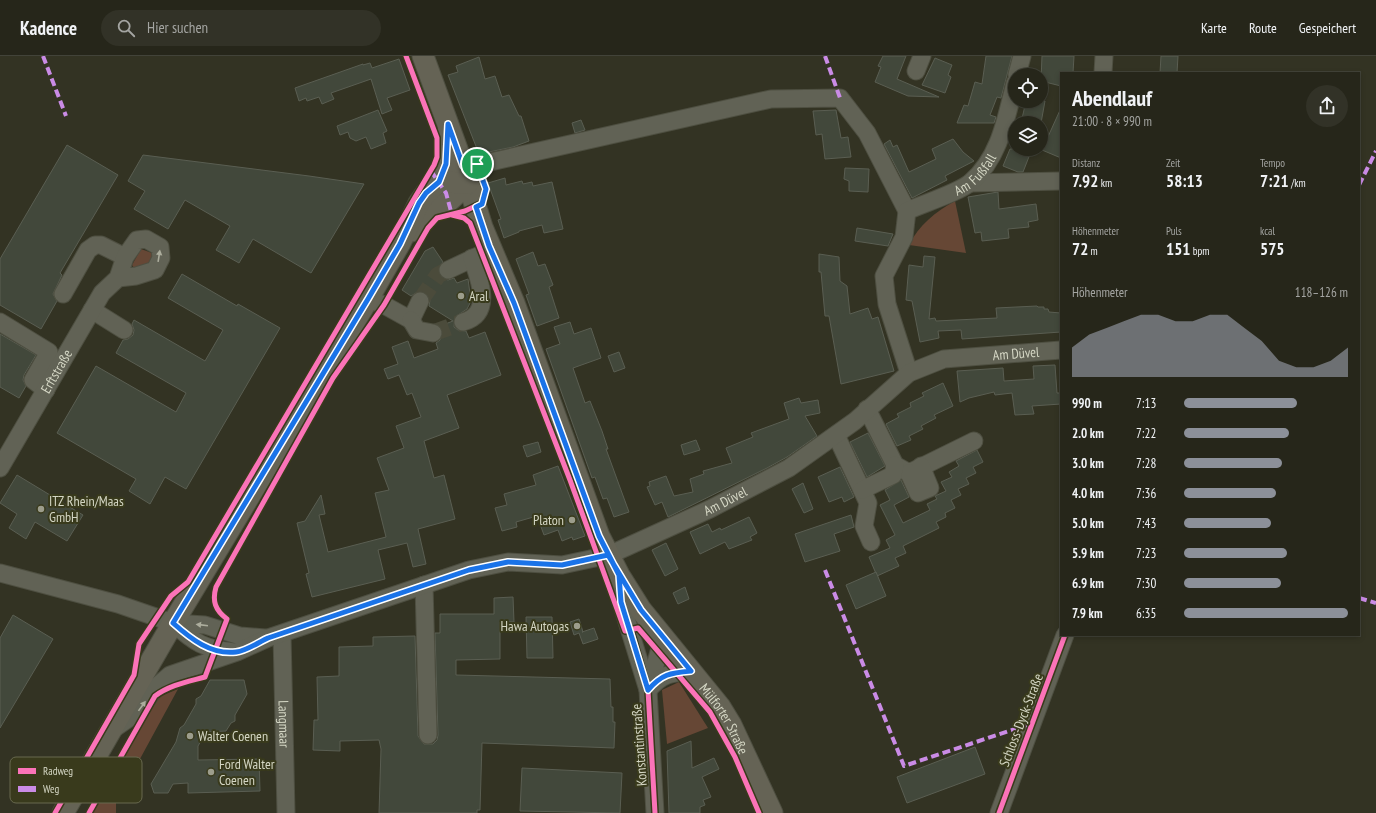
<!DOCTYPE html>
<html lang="de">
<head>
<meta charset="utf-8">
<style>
  body { margin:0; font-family:"PT Sans Narrow",sans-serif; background:#323227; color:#f1f3f6; height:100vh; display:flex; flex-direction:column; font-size:15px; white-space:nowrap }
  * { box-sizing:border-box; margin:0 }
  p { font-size:13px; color:#a4a5a2 }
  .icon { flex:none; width:22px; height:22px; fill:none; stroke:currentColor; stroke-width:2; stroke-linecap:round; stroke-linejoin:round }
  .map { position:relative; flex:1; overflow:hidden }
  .side { position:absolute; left:1060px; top:16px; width:300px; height:564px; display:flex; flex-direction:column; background:#26261a; border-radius:0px; box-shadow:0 2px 6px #0003,0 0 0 1px #424339 }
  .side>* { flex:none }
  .controls { position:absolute; left:1008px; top:12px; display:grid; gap:8px }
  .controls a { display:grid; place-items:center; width:40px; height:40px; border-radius:50%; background:#26261a; box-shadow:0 2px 6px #0003,0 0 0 1px #424339; font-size:20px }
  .pin { position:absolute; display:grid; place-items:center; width:34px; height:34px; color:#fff; margin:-17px; border:2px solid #fff; border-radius:50%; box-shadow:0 1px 4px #0007 }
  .round { display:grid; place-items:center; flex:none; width:42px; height:42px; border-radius:21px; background:#323227 }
  .headline { display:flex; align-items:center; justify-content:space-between; height:68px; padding:0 12px }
  h1 { font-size:22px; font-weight:700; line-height:30px }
  .figures { display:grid; grid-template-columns:repeat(3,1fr); gap:6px; height:68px; padding:4px 12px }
  .figures div { display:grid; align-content:center }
  .figures b { font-size:17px; font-weight:700 }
  .figures small { font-size:11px; font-weight:400 }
  .figures p { font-size:11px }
  .chart { height:112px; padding:8px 12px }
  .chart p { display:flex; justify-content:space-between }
  .chart svg { width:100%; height:72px; margin-top:4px; fill:#8c9099; opacity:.7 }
  ul { padding:0 12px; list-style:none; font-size:13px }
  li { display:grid; grid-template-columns:64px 48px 1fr; align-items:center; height:30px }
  li i { height:10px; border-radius:5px; background:#8c9099 }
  header { display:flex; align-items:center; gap:24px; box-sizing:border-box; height:56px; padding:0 20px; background:#26261a; border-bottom:1px solid #424339 }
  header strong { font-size:19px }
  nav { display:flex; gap:22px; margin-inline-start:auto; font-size:14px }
  .search { width:280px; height:36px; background:#323227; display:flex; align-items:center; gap:10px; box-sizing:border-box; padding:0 14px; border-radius:22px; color:#a4a5a2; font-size:15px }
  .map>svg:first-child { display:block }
  .green { fill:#664735 }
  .building { fill:#42483b; stroke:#5a5e52 }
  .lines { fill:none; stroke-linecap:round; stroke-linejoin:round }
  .minor-tunnel { stroke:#4b4b3b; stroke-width:17; stroke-dasharray:17 8; stroke-linecap:butt }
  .minor-casing { stroke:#4e4f41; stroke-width:19 }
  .major-casing { stroke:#4e4f41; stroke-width:23 }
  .minor { stroke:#616255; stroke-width:17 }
  .major { stroke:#656355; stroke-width:21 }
  .quiet { stroke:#ca8be6; stroke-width:4; stroke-dasharray:8 4; stroke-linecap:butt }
  .cycleway-casing { stroke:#393a1c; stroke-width:8 }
  .cycleway { stroke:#fb73b8; stroke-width:5 }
  .oneway { fill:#acad9d }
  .route-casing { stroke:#fff; stroke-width:8 }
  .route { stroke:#1a73e8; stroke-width:5 }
  .poi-dot { fill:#9c9d8c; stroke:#393a1c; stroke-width:1.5 }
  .labels { text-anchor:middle; stroke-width:4; stroke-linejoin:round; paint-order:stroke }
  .street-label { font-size:14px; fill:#d4d6c4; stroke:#393a1c }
  .poi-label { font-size:14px; fill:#d4d6c4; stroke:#393a1c; text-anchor:start }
  .key { fill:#393a1c; stroke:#68694e; stroke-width:1 }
  .key-label { font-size:11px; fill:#d4d6c4 }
</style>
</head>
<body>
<header>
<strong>Kadence</strong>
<div class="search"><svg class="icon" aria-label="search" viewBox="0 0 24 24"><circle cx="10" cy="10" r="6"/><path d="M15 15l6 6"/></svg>Hier suchen</div>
<nav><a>Karte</a><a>Route</a><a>Gespeichert</a></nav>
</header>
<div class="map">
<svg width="1376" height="757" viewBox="0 0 1376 757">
  <rect width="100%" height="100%" fill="#333323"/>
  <!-- green -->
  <g class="green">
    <path d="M955 145 966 197 909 189C919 169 935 156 955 145Z"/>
    <path d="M141 193 152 197V206L134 212 132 209Z"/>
    <path d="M679 626 708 672 667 688 662 634Z"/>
    <path d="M178 633 116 747V757H92L154 649 161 640Z"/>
  </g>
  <!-- building -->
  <g class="building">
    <path d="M883 0H906L897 23 939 41 908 40 875 26 881 11 878 10Z"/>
    <path d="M986 0H1012L1001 42 997 41 990 59 996 61 994 67H957L964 49 968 50 975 26 982 28Z"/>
    <path d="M1042 0H1074L1073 17H1061V30L1041 25Z"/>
    <path d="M1161 0H1178L1177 17H1160Z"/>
    <path d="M479 1 485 23 495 20 502 41 509 39 519 60H521L529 85 513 91 479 98 448 19 458 16 456 10Z"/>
    <path d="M935 2 952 9 948 19 951 21 945 37 922 29Z"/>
    <path d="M399 3 410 34 387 42 392 54 382 58 371 23 331 37 334 43 322 48 319 41 307 45 306 42 299 45 295 32 363 8V9L370 7 372 12Z"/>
    <path d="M1026 45H1045L1041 67H1021Z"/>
    <path d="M1061 52V102L1042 94Z"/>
    <path d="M378 54 387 75 383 77 386 87 371 93 366 81 356 85 350 82 348 76 340 79 337 70Z"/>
    <path d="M836 54 841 82 848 81 851 101 825 103 822 78 816 79 813 55Z"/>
    <path d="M581 64 585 74 575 77 572 67Z"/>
    <path d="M953 83 963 96 974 105 945 120 947 124 912 142 884 88 890 84 893 91 897 89 909 116 936 103 932 93Z"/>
    <path d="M67 89 118 119 60 217 62 219 53 238 57 245 41 273 0 249V203Z"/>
    <path d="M1010 93H1032L1023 116H1018L1003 110Z"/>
    <path d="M143 99 309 120 364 128 311 217 253 183 239 207 216 194 230 170 185 144 168 173 134 153 145 135 128 125Z"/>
    <path d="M845 112 869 113 868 136 849 135V125L844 123Z"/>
    <path d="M505 122 506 129 522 125 523 128 532 126 533 130 552 126 563 173 544 177 542 169 519 175V176L504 182 498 164 501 163 488 127Z"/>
    <path d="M998 136 999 153 1036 148 1038 164 1028 166 1029 171 1008 173 1009 182 982 185 981 176 975 177 968 141Z"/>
    <path d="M857 172 893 178 888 190 855 185Z"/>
    <path d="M433 191 443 206 438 214 442 222 448 224 454 222 457 227 468 223 471 245 467 253 455 261 454 271 458 274 466 275 469 282 485 276 501 319 447 339 459 372 424 385 434 422 444 419 455 463 418 473 426 508 413 511 407 487 378 494 385 523 312 541 306 518 309 517 297 467 305 465 321 439 325 458 319 459 328 496 386 481 375 437 389 434 377 402 404 392 396 370 421 361 412 337 407 339 399 319 388 323 384 313 398 308 392 291 408 285 414 302 438 293 436 287 440 284 443 278 440 270 453 265 429 250 430 244 425 236 419 235 411 240 402 234 425 195Z"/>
    <path d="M533 196 538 210 545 208 553 229 549 231 559 262 537 270 526 239 529 238 516 203Z"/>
    <path d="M819 198 839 201 840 225 847 230 850 258 868 252 872 263 878 261 894 315 841 328 829 260H825L821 216H819Z"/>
    <path d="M924 200 935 201 929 263 935 262 936 265 997 262 996 252 1037 250 1038 251H1044V253H1048L1049 256 1061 257V276L962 283 961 274 938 275 939 282 920 286 912 245 906 244 909 209 923 211Z"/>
    <path d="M182 218 237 250 238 248 280 272 186 433 165 421 150 448 129 435 136 423 57 377 96 310 176 356 186 337 116 297 123 284 128 283 133 279 134 274 132 268 134 264 205 305 223 274 168 242Z"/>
    <path d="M570 266 574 278 591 272 601 302 573 312 585 347 590 345 602 375 608 393H606L629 456 614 461 607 442 603 443 595 421 592 422 546 293 560 288 554 271Z"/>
    <path d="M0 278 36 299 24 319 23 324 26 330 19 342 0 331Z"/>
    <path d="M619 296 625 312 614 316 608 300Z"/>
    <path d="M1055 309 1057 337H1061V348L1032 350 1034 358 1015 359 1012 337 995 339 994 336 969 342 960 346 957 315 1003 312 1004 325 1034 323 1033 310Z"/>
    <path d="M943 327 953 350 934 359 936 362 921 370 923 373 909 380 911 384 897 390 886 368 899 361 897 358 911 351 910 347 924 340 922 337Z"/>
    <path d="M799 342 801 347 818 344 820 357 805 360 817 380 787 401 767 412 668 461 662 446 655 449 647 431 650 430 649 426 666 420 674 440 693 436 690 423 704 418 703 415 732 407 726 392 753 381 751 377 789 363 784 347Z"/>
    <path d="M868 377 885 410 867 421 850 386Z"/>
    <path d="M696 384 700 394 684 399 681 389Z"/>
    <path d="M538 386 541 396 527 401 523 390Z"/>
    <path d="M977 394 983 406 973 411 976 417 966 422 969 428 958 433 961 439 951 444 955 452 945 457 946 461 936 466 939 472 903 490 906 497 895 502 899 510 877 520 869 501 890 492 886 484 895 479 880 449 890 444 885 434 901 424 909 441 894 449 903 467 930 454 927 448 937 443 935 440 946 435 941 426 952 421 949 416 959 410 956 405Z"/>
    <path d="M558 410 585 480 573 484 572 481 562 485 558 474 544 479 537 460 516 466 517 471 502 475 495 452 507 449 504 438 536 429 533 419Z"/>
    <path d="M840 411 854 441 844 446 842 441 829 446 818 421Z"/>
    <path d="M17 419 83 459 67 485 35 466 26 483 9 472 17 458 0 447Z"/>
    <path d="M803 427 813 453 804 457 792 433Z"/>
    <path d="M851 459 854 471 834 478 840 495 805 506 795 478Z"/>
    <path d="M749 461 757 477 750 481 752 484 729 493 725 486 700 498 690 476 708 468 712 476 720 472 721 474Z"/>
    <path d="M666 487 678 513 665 520 652 494Z"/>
    <path d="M876 516 886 540 856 553 846 529Z"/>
    <path d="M685 531 689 543 678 548 673 537Z"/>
    <path d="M513 541 514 566H500V603L456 604V619L610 623 611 651H613V666H615L614 692 482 687 480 754H477V757H379L381 693 379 684 340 685V695L313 694 314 664H318L317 621 339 620V591L373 590V581L415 580 418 680 424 688H433L437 684 438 679 435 577H440V558H494V542Z"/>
    <path d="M13 559 53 583 0 672V582Z"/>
    <path d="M526 561H552L553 602H527Z"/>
    <path d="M579 563 583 576H582L594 572 598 583 583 588 579 577 574 579 570 566Z"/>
    <path d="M210 624H244L247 638 235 659V665L231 667 226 675 206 676 198 690V704L259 703 260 735 188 737V727L173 728 168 737H154L151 728 176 686 180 672 184 669 196 648V643L201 640Z"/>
    <path d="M691 685 692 712 714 702 719 713 702 721 711 741 703 744 705 749 700 751V757H669L667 695Z"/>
    <path d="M975 691 985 718 907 747 897 721Z"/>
    <path d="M522 712 622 717 620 757 520 755Z"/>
  </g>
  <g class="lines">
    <!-- minor-tunnel -->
    <g class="minor-tunnel">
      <path d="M420 245 438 219 448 214"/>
      <path d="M433 277 463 266"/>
    </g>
    <defs>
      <g id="minor">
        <path d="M916 15 922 0"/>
        <path d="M1103 17 1104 0"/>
        <path d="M1017 19 1022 0"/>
        <path d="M463 110 477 109 771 43 840 42 867 77 907 155"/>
        <path d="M970 127 1061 125"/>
        <path d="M448 214 482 198"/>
        <path d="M63 238 88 194 95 189H101L125 201"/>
        <path d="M368 243 384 249 411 264 420 245"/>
        <path d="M92 254 124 274"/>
        <path d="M411 264 417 274 433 277"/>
        <path d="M0 266 49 296 33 324 46 334"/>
        <path d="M463 266C494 257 479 223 472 202"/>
        <path id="s1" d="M909 317 887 248 884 220 904 181 907 155C922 148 960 136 971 126 1000 101 1006 62 1015 27"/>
        <path d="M867 353 895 409 909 417 974 385"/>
        <path d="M836 379 868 447 864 470 871 486"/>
        <path id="s2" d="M0 412 102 237 118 222 125 201 137 184 146 183 160 191 161 202 155 214 136 220 118 222"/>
        <path d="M909 417 918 437 930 432 921 410"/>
        <path d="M862 434 893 419 895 409"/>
        <path d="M0 517 118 548 173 567 205 569 240 580 265 582"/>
        <path d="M619 519 621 546 648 634 655 757"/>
        <path d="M424 529 428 679"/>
        <path d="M173 567C195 587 204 593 234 596"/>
        <path id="s3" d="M282 578 286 757"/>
        <path d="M648 634 663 582"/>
        <path d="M648 634C662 618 670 617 691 615"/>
        <path id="s4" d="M112 674 138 656 156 631 170 619 237 596 268 582 469 514 508 506 562 509 609 499 710 453 789 412 855 365 909 317 944 303 1061 294"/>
        <path d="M999 757 1065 579"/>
      </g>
      <g id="major">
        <path id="s5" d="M423 0 461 104 482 171 514 247 599 480 619 519 641 554 720 651 731 669 772 757"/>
        <path d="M439 126 446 108 447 78"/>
        <path d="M411 175 428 158 448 146 468 127"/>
        <path d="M63 757 173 567 368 243 400 187 419 147 426 137 439 126 468 127"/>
      </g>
    </defs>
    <!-- minor casing -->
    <use href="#minor" class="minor-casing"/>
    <!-- major casing -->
    <use href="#major" class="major-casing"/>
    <!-- minor -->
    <use href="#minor" class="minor"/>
    <!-- major -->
    <use href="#major" class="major"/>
    <!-- quiet -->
    <g class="quiet">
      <path d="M43 0 66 60"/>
      <path d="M825 0 840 42"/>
      <path d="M431 115 446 137 452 159"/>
      <path d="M1359 129 1376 95"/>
      <path d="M825 514 904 710 1033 667"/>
      <path d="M1359 542 1376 547"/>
    </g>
    <defs>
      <g id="cycleway">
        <path d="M452 159 464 162 470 167 570 424 625 575 638 572 710 656 735 701 759 757"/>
        <path d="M631 574 648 634 655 757"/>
        <path d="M55 757 134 619 139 588 171 540 188 526 434 109 437 101V82L406 0"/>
        <path d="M89 757 155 640C170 629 187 626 205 621L227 563C215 554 212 545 216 531L333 322 384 249 428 172 437 162 465 155 482 147 486 133 477 109"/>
        <path d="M999 757 1065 579"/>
      </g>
    </defs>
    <!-- cycleway casing -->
    <use href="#cycleway" class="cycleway-casing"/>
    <!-- cycleway -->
    <use href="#cycleway" class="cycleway"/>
  </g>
  <!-- one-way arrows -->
  <defs><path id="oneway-solid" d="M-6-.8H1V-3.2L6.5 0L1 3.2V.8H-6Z"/></defs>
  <g class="oneway">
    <use href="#oneway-solid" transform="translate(159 200) rotate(-81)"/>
    <use href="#oneway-solid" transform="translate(202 569) rotate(-173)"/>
    <use href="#oneway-solid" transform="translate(142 650) rotate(-54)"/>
  </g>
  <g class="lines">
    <defs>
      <path id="route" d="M477 108 463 110 448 68 446 108 439 126 426 137 419 147 400 188 368 243 173 567C191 583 211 599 236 596 246 595 259 586 268 582L469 514 508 506 562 509 608 499 641 554 691 615C670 617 662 618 648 634L621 546 619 519 599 480 514 247 489 190 476 151 482 148 486 133 477 108"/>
    </defs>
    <!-- route casing -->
    <use href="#route" class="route-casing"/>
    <!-- route -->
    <use href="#route" class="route"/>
  </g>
  <!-- markers -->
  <g class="poi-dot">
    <circle cx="461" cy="240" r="4"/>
    <circle cx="41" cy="453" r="4"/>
    <circle cx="572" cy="464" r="4"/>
    <circle cx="577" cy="570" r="4"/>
    <circle cx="190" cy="680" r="4"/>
    <circle cx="211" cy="716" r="4"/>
  </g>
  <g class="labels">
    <!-- street labels -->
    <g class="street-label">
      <text dy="5" stroke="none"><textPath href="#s1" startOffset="249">Am Fußfall</textPath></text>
      <text dy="5" stroke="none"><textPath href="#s4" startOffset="1003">Am Düvel</textPath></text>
      <text dy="5" stroke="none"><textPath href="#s2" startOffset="112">Erftstraße</textPath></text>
      <text dy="5" stroke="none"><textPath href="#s4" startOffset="668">Am Düvel</textPath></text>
      <text dy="5" stroke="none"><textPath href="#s5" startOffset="734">Mülforter Straße</textPath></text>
      <text transform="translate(1021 664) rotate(-69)" y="5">Schloss-Dyck-Straße</text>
      <text dy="5" stroke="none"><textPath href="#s3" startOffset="90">Langmaar</textPath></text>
      <text transform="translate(639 689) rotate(-94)" y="5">Konstantinstraße</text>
    </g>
    <!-- poi labels -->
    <g class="poi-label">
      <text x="469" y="245">Aral</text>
      <text x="49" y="450">ITZ Rhein/Maas<tspan x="49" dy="16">GmbH</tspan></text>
      <text x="564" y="469" text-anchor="end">Platon</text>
      <text x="569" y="575" text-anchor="end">Hawa Autogas</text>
      <text x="198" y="685">Walter Coenen</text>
      <text x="219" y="713">Ford Walter<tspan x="219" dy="16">Coenen</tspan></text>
    </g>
  </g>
  <!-- legend -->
  <rect x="10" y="701" width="132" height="46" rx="6" class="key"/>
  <rect x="18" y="712" width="18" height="6" fill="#fb73b8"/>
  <rect x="18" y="730" width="18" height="6" fill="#ca8be6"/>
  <g class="key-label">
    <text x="43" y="719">Radweg</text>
    <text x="43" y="737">Weg</text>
  </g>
</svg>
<div class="controls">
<a><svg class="icon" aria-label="locate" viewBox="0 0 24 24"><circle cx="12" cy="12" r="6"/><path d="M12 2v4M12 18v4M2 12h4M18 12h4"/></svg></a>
<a><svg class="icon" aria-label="layers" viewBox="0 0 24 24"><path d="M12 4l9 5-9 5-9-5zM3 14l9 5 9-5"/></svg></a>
</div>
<div class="pin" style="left:477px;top:108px;background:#1e9e55"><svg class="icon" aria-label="arrive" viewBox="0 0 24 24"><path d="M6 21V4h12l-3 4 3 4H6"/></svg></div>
<section class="side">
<div class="headline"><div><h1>Abendlauf</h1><p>21:00 · 8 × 990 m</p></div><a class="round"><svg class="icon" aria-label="share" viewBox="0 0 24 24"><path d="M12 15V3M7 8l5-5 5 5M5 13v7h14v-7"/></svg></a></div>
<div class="figures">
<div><p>Distanz</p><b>7.92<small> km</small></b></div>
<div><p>Zeit</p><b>58:13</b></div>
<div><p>Tempo</p><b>7:21<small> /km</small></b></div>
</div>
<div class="figures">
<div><p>Höhenmeter</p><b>72<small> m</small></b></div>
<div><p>Puls</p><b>151<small> bpm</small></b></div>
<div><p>kcal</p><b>575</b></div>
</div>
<div class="chart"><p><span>Höhenmeter</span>118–126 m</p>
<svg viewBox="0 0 160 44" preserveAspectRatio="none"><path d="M0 44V26L10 18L20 14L30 10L40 6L50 6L60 10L70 10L80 6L90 6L100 14L110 22L120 34L130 38L140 38L150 34L160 26V44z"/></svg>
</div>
<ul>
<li><b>990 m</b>7:13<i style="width:69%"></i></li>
<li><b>2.0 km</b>7:22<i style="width:64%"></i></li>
<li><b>3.0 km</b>7:28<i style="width:60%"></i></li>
<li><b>4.0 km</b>7:36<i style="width:56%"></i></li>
<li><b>5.0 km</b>7:43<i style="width:53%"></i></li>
<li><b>5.9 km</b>7:23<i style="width:63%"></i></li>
<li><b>6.9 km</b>7:30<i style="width:59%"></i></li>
<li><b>7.9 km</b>6:35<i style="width:100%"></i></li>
</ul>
</section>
</div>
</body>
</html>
